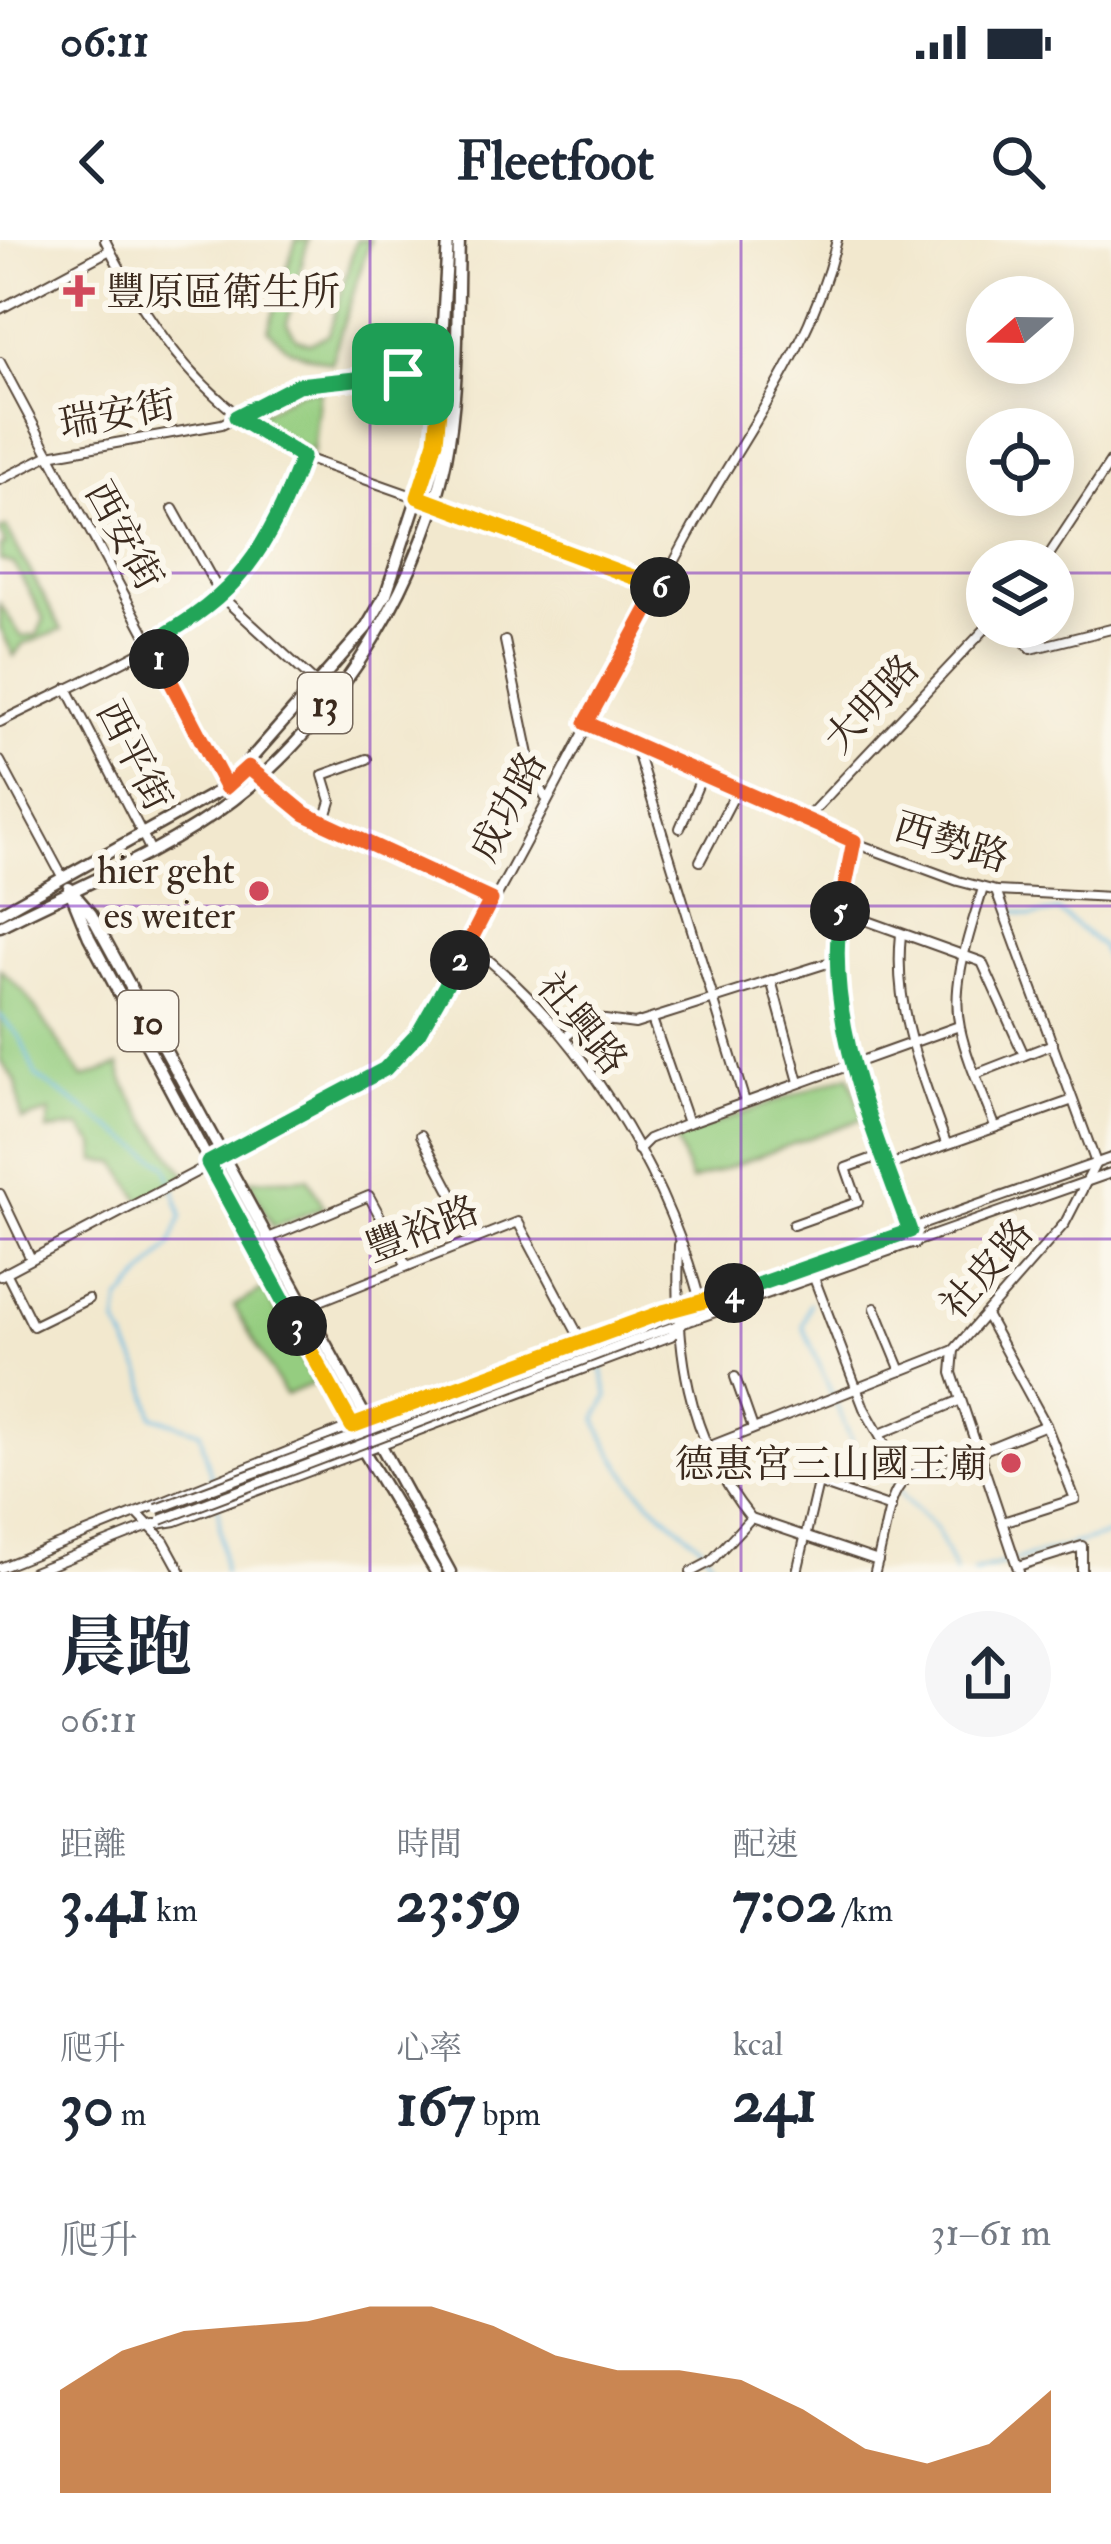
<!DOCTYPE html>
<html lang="zh-TW">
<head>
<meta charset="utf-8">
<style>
  body { margin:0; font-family:"IM FELL Double Pica","Noto Serif TC",serif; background:#f6f6f7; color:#1f2937; height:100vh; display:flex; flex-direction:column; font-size:45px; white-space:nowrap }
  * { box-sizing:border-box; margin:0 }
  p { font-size:39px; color:#747a83 }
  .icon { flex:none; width:66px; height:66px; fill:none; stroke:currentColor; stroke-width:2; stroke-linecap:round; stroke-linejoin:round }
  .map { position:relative; height:1332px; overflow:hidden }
  .side { display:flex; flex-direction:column; background:#fff; flex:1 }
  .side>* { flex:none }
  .needle { width:78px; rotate:250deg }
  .controls { position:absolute; left:966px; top:36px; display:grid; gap:24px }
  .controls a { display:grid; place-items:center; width:108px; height:108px; border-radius:50%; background:#fff; box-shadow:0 6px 30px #0003; font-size:60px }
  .pin { position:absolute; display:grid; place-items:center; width:102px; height:102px; color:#fff; margin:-51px; border-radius:24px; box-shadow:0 6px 18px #0006 }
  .km { position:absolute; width:60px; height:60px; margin:-30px; border-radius:50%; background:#222; color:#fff; font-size:33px; line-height:60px; text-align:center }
  .round { display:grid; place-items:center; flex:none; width:126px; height:126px; border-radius:63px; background:#f6f6f7 }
  .overview { display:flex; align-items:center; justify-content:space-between; height:204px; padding:0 60px }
  h1 { font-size:66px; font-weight:700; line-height:90px }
  .metrics { display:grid; grid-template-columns:repeat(3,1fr); gap:18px; height:204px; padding:12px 60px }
  .metrics div { display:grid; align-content:center }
  .metrics b { font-size:60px; font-weight:700 }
  .metrics small { font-size:33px; font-weight:400 }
  .metrics p { font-size:33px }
  .chart { height:336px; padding:24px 60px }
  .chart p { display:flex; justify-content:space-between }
  .chart svg { width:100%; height:216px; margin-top:12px; fill:#b45309; opacity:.7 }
  .status { display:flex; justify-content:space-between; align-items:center; height:84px; padding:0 60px; background:#fff; direction:ltr }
  .status svg { height:33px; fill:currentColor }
  header { display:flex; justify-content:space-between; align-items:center; height:156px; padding:0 60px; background:#fff; font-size:54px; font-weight:700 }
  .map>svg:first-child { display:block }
  .green { fill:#95cd80; stroke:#687c4f; stroke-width:3 }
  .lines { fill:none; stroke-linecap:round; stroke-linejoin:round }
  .stream { stroke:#68bae3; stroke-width:3 }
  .minor-casing { stroke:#564638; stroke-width:12 }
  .major-casing { stroke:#564638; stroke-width:15 }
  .minor { stroke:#fff; stroke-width:8 }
  .major { stroke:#fff; stroke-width:10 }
  .minor-bridge-casing { stroke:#564638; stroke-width:12; stroke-linecap:butt }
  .minor-bridge { stroke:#fff; stroke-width:8 }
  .split-1-casing { stroke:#fff; stroke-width:24 }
  .split-2-casing { stroke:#fff; stroke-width:24 }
  .split-3-casing { stroke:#fff; stroke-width:24 }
  .split-4-casing { stroke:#fff; stroke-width:24 }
  .split-5-casing { stroke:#fff; stroke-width:24 }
  .split-6-casing { stroke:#fff; stroke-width:24 }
  .split-7-casing { stroke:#fff; stroke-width:24 }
  .split-1 { stroke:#22a559; stroke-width:15 }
  .split-2 { stroke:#f0652b; stroke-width:15 }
  .split-3 { stroke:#22a559; stroke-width:15 }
  .split-4 { stroke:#f5b400; stroke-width:15 }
  .split-5 { stroke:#22a559; stroke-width:15 }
  .split-6 { stroke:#f0652b; stroke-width:15 }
  .split-7 { stroke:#f5b400; stroke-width:15 }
  .grid { fill:none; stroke:#7b2cbf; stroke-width:3; stroke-opacity:0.55 }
  .poi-dot { fill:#d1495b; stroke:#fbf7ec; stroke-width:4.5 }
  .labels { text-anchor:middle; stroke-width:12; stroke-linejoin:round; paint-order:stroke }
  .shield { fill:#fbf7ec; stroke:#75685c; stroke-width:3 }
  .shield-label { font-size:36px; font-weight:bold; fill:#3b2a1e }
  .poi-label { font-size:39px; fill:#3b2a1e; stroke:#fbf7ec; text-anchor:end }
  .street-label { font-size:39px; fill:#3b2a1e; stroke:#fbf7ec }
</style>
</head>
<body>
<div class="status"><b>06:11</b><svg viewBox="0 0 49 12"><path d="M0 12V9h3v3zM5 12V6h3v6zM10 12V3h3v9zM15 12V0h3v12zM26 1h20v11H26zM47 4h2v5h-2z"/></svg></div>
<header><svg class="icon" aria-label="back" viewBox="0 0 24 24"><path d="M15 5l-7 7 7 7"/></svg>Fleetfoot<svg class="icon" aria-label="search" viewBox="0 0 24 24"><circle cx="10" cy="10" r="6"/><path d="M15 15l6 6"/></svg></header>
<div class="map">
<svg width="1111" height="1332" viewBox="0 0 1111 1332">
  <rect width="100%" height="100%" fill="#fbf7ec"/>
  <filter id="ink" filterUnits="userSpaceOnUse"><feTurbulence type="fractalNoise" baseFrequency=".00833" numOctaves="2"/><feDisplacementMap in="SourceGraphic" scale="24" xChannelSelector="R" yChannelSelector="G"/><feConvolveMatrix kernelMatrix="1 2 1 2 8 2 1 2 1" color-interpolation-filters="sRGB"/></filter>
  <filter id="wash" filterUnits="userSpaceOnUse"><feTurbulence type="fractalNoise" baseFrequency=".004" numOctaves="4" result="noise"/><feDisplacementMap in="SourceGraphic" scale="48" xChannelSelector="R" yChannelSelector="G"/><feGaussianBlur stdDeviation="2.7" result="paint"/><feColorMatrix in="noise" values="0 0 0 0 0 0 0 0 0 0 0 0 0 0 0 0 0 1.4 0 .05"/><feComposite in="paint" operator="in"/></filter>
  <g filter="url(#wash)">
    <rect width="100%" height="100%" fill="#f2e8ce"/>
    <!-- green -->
    <g class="green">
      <path d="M296 0H308L287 83 296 98 309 103 329 94 356 0H370L331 123 290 110 268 90Z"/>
      <path d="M320 148 313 213 254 178 297 152Z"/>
      <path d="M6 287 62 390 22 405 14 416 0 388V364L22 397 37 395 44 379 14 324 0 320V306L5 305 0 290Z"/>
      <path d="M0 729 24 752 83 838 119 825C122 853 169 909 188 938L142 963 117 923 96 921 95 905 80 887 47 890 50 872 22 880 16 842 0 820Z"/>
      <path d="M849 835 864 878 691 941 675 898Z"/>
      <path d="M308 938 324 967 273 987 249 940Z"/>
      <path d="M264 1049 315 1143 285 1155 234 1066Z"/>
    </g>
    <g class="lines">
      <!-- stream -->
      <g class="stream">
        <path d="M1010 670 1031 676 1058 671 1101 706 1111 733"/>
        <path d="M0 775 21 799 36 836 167 926 182 976 170 1006 120 1061 117 1084 143 1135 153 1176 200 1192 212 1239"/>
        <path d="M810 1063 803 1086 856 1211 889 1233 904 1258 936 1289 955 1332"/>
        <path d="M601 1127 608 1156 596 1179C608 1211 634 1249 660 1271 684 1292 704 1302 717 1332"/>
        <path d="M218 1266 224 1332"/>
        <path d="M973 1332 1111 1294"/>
      </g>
    </g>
  </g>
  <g filter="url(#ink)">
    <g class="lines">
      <defs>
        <g id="minor">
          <path d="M105 0C152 94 208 168 302 217L662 344"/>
          <path d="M0 69 110 10"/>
          <path d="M0 122 228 549"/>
          <path d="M0 240 49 215 222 184 298 145 430 133 455 141"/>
          <path d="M173 269 222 357 330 456"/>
          <path d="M1045 321 1111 221"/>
          <path d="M1012 387 1031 409 1111 389"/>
          <path d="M505 401 532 529 545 557"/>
          <path d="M67 448 150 609"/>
          <path d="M0 482C62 450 199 393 240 341 266 307 287 258 302 217"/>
          <path d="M586 483 812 587 958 641 996 651 1111 657"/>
          <path d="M636 508 745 862"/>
          <path d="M0 521 63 638"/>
          <path d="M248 527 305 575 491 660"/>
          <path d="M803 582 987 387"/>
          <path d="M324 584 331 561 323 535 367 519"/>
          <path d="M680 588 702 536"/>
          <path d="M854 601 834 721 851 824 915 1004"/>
          <path d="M700 621 736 552"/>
          <path d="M983 648C971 690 950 743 960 788 967 821 983 854 995 886"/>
          <path d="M996 651 1096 923 1065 983 954 1110 952 1133 1019 1332"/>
          <path d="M840 671 982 722 1024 815"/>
          <path d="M901 694C893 770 921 833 946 903"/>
          <path d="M771 740 799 842"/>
          <path d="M652 779 688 883"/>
          <path d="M565 797 590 778 635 784 834 721"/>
          <path d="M976 834 1053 804"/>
          <path d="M421 895 476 999"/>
          <path d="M638 910 649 899 688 883 959 786"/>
          <path d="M887 926 1070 861"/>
          <path d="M0 954 31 1019"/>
          <path d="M793 985 858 962 846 928 882 915"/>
          <path d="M266 999 369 956 407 1026"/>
          <path d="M679 1005C675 1105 685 1197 751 1278L878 1321"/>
          <path d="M6 1032 33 1086 88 1059"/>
          <path d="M0 1036 364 843 418 794C515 631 600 458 691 291 747 187 808 118 837 0"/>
          <path d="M814 1038 864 1168 902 1235"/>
          <path d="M875 1068 901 1131"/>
          <path d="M290 1073 518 982 582 1102"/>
          <path d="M987 1077 1046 1185 1075 1259 1006 1281"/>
          <path d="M640 1090 676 1072"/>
          <path d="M641 1098 1111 933"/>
          <path d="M735 1137 753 1188"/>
          <path d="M880 1194 961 1160"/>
          <path d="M708 1207 954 1110"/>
          <path d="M982 1211 1046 1185"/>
          <path d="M137 1273 164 1301 181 1332"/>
          <path d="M151 1285 176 1281 671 1096 701 1064C664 927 582 792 469 704"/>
          <path d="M1018 1326 1082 1306V1332"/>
          <path d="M0 1328 351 1186 1111 918"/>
          <path d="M33 1332 154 1284"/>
          <path d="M691 1332 710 1322 751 1278"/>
          <path d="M797 1332 818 1243 891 1268"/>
          <path d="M875 1332C900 1233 880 1243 980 1207"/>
        </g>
        <g id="major">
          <path d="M69 648 89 697 363 1210 436 1332"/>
          <path d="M73 653 91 674 450 1332"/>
          <path d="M0 673 226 547 366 388 386 354 436 201 448 0"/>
          <path d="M0 686C77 647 164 613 233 560 336 483 431 329 449 201 459 135 457 66 459 0"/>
        </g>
      </defs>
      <!-- minor casing -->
      <use href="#minor" class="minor-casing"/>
      <!-- major casing -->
      <use href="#major" class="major-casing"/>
      <!-- minor -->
      <use href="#minor" class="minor"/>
      <!-- major -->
      <use href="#major" class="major"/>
      <defs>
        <g id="minor-bridge">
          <path d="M157 1269 640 1090"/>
          <path d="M161 1280 641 1098"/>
        </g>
      </defs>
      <!-- minor-bridge casing -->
      <use href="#minor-bridge" class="minor-bridge-casing"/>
      <!-- minor-bridge -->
      <use href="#minor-bridge" class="minor-bridge"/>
    </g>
  </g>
  <g class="lines" filter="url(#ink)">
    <defs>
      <path id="split-1" d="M159 419 150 403C238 356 268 310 302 217L236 177 298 145 403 134"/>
      <path id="split-2" d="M159 419 226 547 248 527 305 574 491 660 460 720"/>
      <path id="split-3" d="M297 1086 208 923 385 829 418 794 460 720"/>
      <path id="split-4" d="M297 1086 352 1186 663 1072 734 1053"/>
      <path id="split-5" d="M734 1053 910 991C873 887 825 783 840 671"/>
      <path id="split-6" d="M660 347 586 483 854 601 840 671"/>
      <path id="split-7" d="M403 134 442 137 436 201 418 257 660 347"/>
    </defs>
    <!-- split-1 casing -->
    <use href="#split-1" class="split-1-casing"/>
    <!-- split-2 casing -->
    <use href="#split-2" class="split-2-casing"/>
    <!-- split-3 casing -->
    <use href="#split-3" class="split-3-casing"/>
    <!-- split-4 casing -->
    <use href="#split-4" class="split-4-casing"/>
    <!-- split-5 casing -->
    <use href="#split-5" class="split-5-casing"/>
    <!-- split-6 casing -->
    <use href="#split-6" class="split-6-casing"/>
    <!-- split-7 casing -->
    <use href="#split-7" class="split-7-casing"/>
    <!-- split-1 -->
    <use href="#split-1" class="split-1"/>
    <!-- split-2 -->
    <use href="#split-2" class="split-2"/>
    <!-- split-3 -->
    <use href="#split-3" class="split-3"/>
    <!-- split-4 -->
    <use href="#split-4" class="split-4"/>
    <!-- split-5 -->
    <use href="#split-5" class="split-5"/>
    <!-- split-6 -->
    <use href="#split-6" class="split-6"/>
    <!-- split-7 -->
    <use href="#split-7" class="split-7"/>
  </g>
  <!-- grid -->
  <path class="grid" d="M370 0V1332M741 0V1332M0 333H987M1053 333H1111M0 666H1111M0 999H1111"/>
  <!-- markers -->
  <g class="poi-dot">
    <path d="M73 33h12v12h12v12h-12v12h-12v-12h-12v-12h12z"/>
    <circle cx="259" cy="651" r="12"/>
    <circle cx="1011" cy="1223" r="12"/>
  </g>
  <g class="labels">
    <!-- shield labels -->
    <g class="shield">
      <rect x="298" y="433" width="54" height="60" rx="9"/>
      <rect x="118" y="751" width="60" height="60" rx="9"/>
    </g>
    <g class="shield-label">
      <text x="325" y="476">13</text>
      <text x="148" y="794">10</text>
    </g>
    <!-- poi labels -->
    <g class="poi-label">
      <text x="106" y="65" text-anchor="start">豐原區衛生所</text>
      <text x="235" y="643">hier geht<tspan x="235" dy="45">es weiter</tspan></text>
      <text x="987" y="1237">德惠宮三山國王廟</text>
    </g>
    <!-- street labels -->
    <g class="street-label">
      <text transform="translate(117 173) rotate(-10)" y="14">瑞安街</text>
      <text transform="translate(125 295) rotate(61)" y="14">西安街</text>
      <text transform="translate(871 463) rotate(-47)" y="14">大明路</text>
      <text transform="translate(135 515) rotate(63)" y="14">西平街</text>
      <text transform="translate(507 566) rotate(-62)" y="14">成功路</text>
      <text transform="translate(952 601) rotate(17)" y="14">西勢路</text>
      <text transform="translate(583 783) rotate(51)" y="14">社興路</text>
      <text transform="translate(422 988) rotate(-21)" y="14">豐裕路</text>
      <text transform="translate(986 1028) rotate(-49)" y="14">社皮路</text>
    </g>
  </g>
</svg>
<div class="controls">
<a><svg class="needle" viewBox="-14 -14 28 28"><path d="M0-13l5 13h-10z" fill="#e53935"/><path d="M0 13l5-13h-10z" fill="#747a83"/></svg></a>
<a><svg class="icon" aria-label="locate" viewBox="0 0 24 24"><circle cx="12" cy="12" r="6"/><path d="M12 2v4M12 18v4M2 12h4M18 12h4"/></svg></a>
<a><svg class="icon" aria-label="layers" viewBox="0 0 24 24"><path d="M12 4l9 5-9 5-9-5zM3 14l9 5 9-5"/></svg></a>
</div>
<div class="pin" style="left:403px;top:134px;background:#1e9e55"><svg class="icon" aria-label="arrive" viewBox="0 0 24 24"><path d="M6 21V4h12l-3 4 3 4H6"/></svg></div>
<b class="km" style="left:159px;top:419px">1</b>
<b class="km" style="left:460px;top:720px">2</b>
<b class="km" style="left:297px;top:1086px">3</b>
<b class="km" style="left:734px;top:1053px">4</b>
<b class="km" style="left:840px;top:671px">5</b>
<b class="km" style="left:660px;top:347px">6</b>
</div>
<section class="side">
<div class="overview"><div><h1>晨跑</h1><p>06:11</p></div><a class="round"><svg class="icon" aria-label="share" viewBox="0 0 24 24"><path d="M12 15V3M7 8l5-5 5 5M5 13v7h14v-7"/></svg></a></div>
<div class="metrics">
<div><p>距離</p><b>3.41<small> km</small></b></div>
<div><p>時間</p><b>23:59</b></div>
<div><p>配速</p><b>7:02<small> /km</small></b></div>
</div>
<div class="metrics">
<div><p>爬升</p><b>30<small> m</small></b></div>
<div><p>心率</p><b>167<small> bpm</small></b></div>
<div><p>kcal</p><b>241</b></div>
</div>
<div class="chart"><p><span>爬升</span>31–61 m</p>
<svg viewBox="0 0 160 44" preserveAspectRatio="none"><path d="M0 44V23L10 15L20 11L30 10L40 9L50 6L60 6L70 10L80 16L90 19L100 19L110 21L120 27L130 35L140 38L150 34L160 23V44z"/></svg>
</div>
</section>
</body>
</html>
